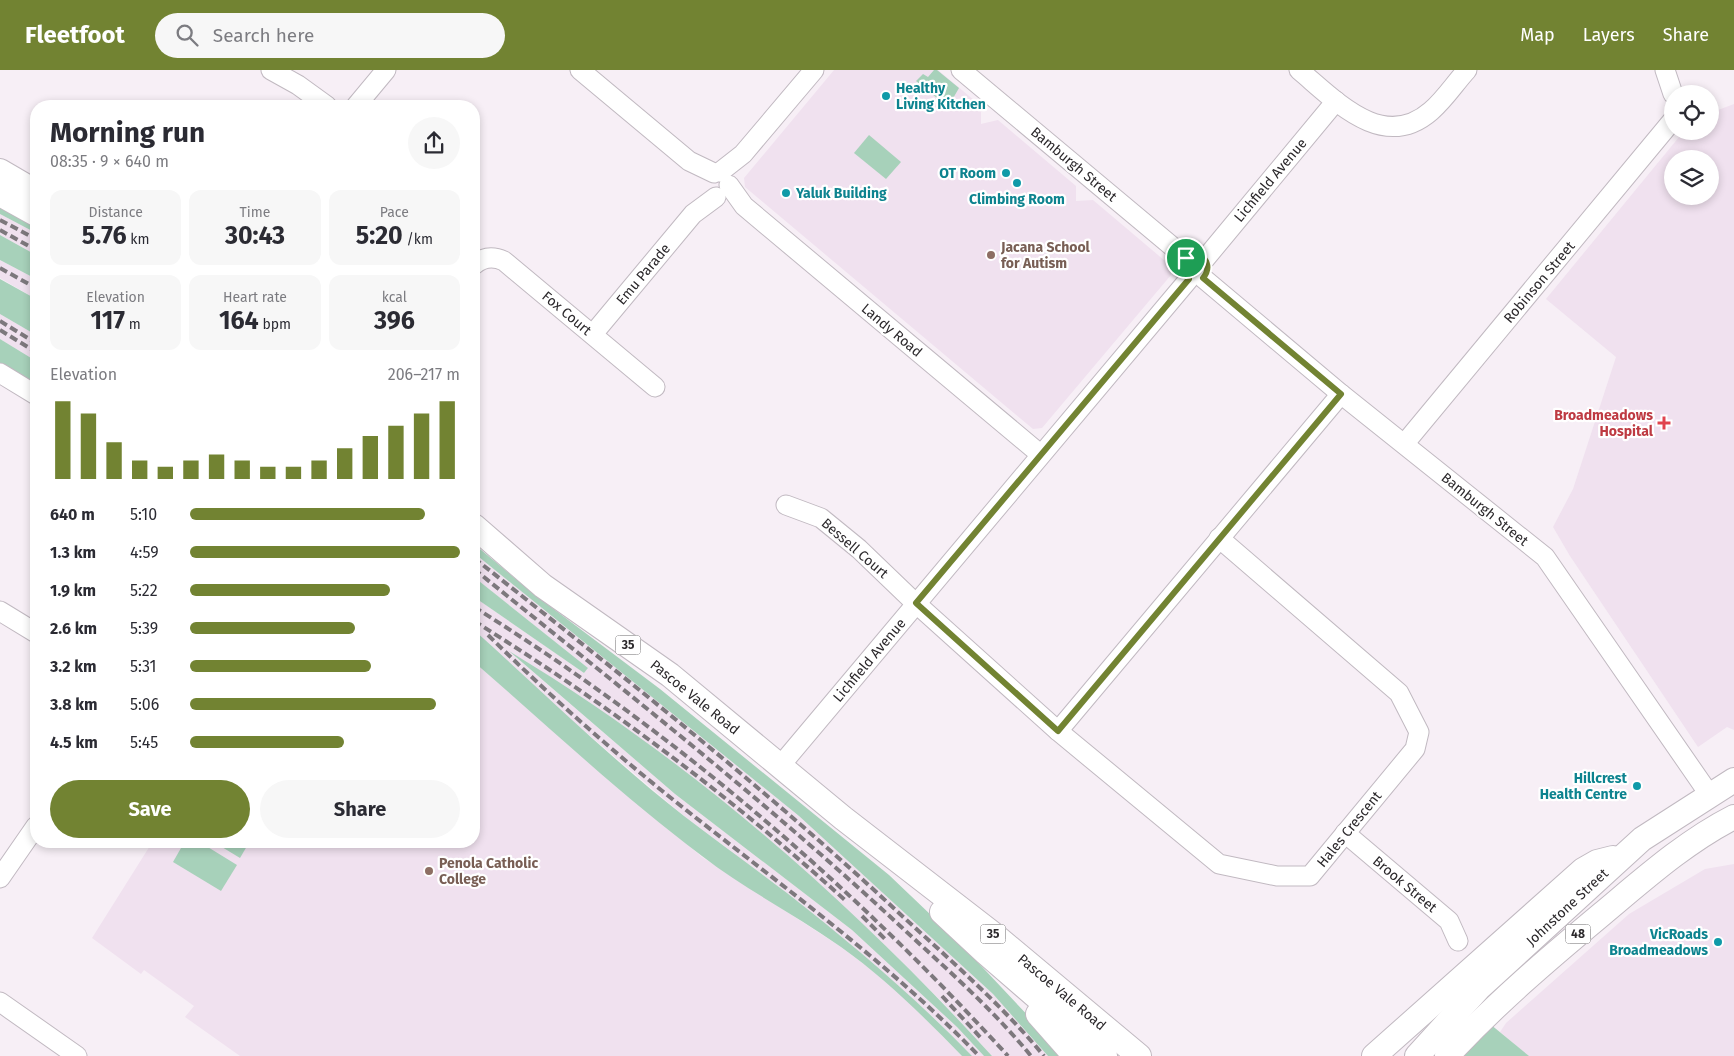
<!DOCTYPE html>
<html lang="en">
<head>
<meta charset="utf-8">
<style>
  body { margin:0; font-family:"Fira Sans",sans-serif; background:#f7f7f7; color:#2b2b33; height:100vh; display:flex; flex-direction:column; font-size:19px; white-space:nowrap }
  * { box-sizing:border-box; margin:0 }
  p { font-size:16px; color:#7c7c81 }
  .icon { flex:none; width:28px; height:28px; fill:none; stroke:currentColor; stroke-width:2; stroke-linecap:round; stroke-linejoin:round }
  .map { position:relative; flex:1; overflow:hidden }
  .details { position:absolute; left:30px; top:30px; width:450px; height:748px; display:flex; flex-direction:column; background:#fff; border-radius:20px; box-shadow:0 2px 8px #0003 }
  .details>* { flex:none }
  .buttons { position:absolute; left:1664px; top:15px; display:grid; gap:10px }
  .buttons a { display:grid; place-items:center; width:55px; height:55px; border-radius:50%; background:#fff; box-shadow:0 2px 8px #0003; font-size:25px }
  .pin { position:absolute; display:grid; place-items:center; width:42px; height:42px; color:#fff; margin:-21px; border:2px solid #fff; border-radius:50%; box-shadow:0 1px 5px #0007 }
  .round { display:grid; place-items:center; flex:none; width:52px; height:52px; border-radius:26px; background:#f7f7f7 }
  .summary { display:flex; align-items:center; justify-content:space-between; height:85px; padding:0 20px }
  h1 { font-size:28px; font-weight:700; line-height:38px }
  .stats { display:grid; grid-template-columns:repeat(3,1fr); gap:8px; height:85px; padding:5px 20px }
  .stats div { display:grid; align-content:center; border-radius:12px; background:#f7f7f7; text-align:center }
  .stats b { font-size:25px; font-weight:700 }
  .stats small { font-size:14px; font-weight:400 }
  .stats p { font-size:14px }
  .chart { height:140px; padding:10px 20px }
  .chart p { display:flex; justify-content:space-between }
  .chart svg { width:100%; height:90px; margin-top:5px; stroke:#728332; stroke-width:6 }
  .action { display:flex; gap:10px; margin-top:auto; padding:10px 20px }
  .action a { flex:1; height:58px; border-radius:30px; background:#728332; color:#fff; font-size:20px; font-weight:700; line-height:58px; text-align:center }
  .action a+a { background:#f7f7f7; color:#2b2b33 }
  ul { padding:0 20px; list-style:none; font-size:16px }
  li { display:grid; grid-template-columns:80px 60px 1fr; align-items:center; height:38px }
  li i { height:12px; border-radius:6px; background:#728332 }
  header { display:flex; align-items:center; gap:30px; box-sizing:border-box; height:70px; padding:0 25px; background:#728332; color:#fff }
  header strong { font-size:24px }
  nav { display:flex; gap:28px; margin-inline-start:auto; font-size:18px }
  .search { width:350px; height:45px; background:#f7f7f7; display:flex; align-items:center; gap:12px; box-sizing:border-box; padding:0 18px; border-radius:28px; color:#7c7c81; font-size:19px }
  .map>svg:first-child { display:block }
  .built { fill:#f0e1ef; fill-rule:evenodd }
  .green { fill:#a7d1ba }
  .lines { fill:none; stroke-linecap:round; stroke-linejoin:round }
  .minor-casing { stroke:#c1b9c1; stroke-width:21 }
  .major-casing { stroke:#c1b9c1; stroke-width:26 }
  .minor { stroke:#fff; stroke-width:19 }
  .major { stroke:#fff; stroke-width:24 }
  .rail { stroke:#7d787d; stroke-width:4; stroke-dasharray:8 4; stroke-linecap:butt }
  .route-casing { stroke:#fff; stroke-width:10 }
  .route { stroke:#728332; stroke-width:6 }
  .culture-dot { fill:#0f9aa8; stroke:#fff; stroke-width:2 }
  .education-dot { fill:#8d6e63; stroke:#fff; stroke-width:2 }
  .health-dot { fill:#e0444e; stroke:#fff; stroke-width:2 }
  .labels { text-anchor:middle; stroke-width:4.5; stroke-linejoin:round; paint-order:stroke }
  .shield { fill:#fff; stroke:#6b696b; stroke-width:1 }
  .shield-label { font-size:12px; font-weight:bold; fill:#2c292c }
  .culture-label { font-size:14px; font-weight:bold; fill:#0d838f; stroke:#fff; text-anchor:end }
  .street-label { font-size:14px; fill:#2c292c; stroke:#fff }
  .education-label { font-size:14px; font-weight:bold; fill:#785e54; stroke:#fff; text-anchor:start }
  .health-label { font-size:14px; font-weight:bold; fill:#be3a42; stroke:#fff; text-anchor:end }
</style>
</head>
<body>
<header>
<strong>Fleetfoot</strong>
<div class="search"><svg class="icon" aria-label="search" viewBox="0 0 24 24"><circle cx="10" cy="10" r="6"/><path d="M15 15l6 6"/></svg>Search here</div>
<nav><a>Map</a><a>Layers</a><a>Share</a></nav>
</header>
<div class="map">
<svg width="1734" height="986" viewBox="0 0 1734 986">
  <rect width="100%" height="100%" fill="#f7eff6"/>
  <!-- built -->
  <g class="built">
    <path d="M834 0H938L981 36V54L998 50 1076 116V131L1093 130 1171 196V205L1042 358 1033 359 745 117 744 108Z"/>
    <path d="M1734 34V660L1727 657 1698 677 1570 486 1553 457 1573 419 1616 287 1546 229 1684 61H1710V43ZM1672 89H1710V126H1672Z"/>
    <path d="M0 144 36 163V185L0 165Z"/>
    <path d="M0 190 36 209V229L0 208Z"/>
    <path d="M0 244 36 265V291L0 269Z"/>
    <path d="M474 483 799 746 993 924 1048 986H992L945 935 888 878 790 787 736 742 511 583 675 724 852 860 957 957 984 986H972L933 947 874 894 787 823 684 746 554 635 474 560V527L584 603 588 598 474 507Z"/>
    <path d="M474 592 702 787 841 877 869 898 905 928 962 986H240L185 947 194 936 144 900 141 904 92 868 153 771H474Z"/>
    <path d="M1734 794V986H1528L1500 962 1506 953 1629 844 1705 799Z"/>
  </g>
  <!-- green -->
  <g class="green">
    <path d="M934 0H937L959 18 948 37 916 11 923 4 928 7Z"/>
    <path d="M869 65 901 92 886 109 854 83Z"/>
    <path d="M0 131 36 152V163L0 144Z"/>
    <path d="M0 165 36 185V209L0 190Z"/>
    <path d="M0 209 36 229V265L0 244Z"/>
    <path d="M0 269 36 291V317L0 295Z"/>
    <path d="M474 474 535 525 660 619 889 805 954 867 1066 986H1048L993 924 799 746 474 483Z"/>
    <path d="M474 507 588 598 584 603 474 527Z"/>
    <path d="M474 560C544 623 610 688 684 746 718 772 753 797 787 823 852 874 915 927 972 986H962C924 947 886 909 841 877 796 845 746 820 702 786 622 726 549 657 474 592Z"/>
    <path d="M509 581C690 690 850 830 992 986H984L957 957 852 860 675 724Z"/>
    <path d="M185 771H198L237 795 221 821 173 792Z"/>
    <path d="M212 771H250L240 788Z"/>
    <path d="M1490 954 1529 986H1460Z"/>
  </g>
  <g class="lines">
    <defs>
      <g id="minor">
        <path d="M271 0 298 15 327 36"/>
        <path d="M580 0 689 91 714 103"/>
        <path d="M961 0 1186 188"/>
        <path d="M1299 0C1335 30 1383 83 1431 41 1445 29 1455 13 1467 0"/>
        <path d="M1665 0 1673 24"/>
        <path d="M356 36 386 0"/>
        <path d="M720 102 743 84 814 0"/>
        <path d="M729 115 744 136 1040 384"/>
        <path d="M1205 189 1336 31"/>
        <path d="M474 195C483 187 493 186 504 191L655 317"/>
        <path d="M1203 208 1341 324 1545 487 1709 724"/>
        <path d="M593 264 693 144 716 127"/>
        <path d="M0 303 36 325"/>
        <path d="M1405 373 1672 51"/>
        <path d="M786 435 821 448 859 479 910 528 1058 661 1219 794 1277 806H1310L1415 679 1419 662 1399 623 1219 468"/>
        <path d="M0 541 36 563"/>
        <path d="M1058 661 1341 324"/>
        <path d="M780 696 1189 209"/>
        <path d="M1345 763 1449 851 1458 871"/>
        <path d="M0 808 36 756"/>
        <path d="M0 932 77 986"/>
      </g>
      <g id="major">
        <path d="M0 101 36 122"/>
        <path d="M0 124 36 144"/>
        <path d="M474 456 543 516 670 605 843 748 993 864 1139 986"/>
        <path d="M942 842 986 883 1105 986"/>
        <path d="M1038 944 1075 986"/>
        <path d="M1374 986 1583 800 1597 792 1613 788"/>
        <path d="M1417 986 1479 918 1642 769 1734 710"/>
        <path d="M1447 986C1495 934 1548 889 1602 844 1644 809 1685 772 1734 747"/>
      </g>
    </defs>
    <!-- minor casing -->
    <use href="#minor" class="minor-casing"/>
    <!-- major casing -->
    <use href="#major" class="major-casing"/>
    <!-- minor -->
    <use href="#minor" class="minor"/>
    <!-- major -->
    <use href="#major" class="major"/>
    <!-- rail -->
    <g class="rail">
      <path d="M0 150 36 169"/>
      <path d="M0 160 36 180"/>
      <path d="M0 198 36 218"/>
      <path d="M0 251 36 273"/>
      <path d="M0 260 36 282"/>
      <path d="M474 488C619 603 765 718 900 844 950 890 1001 934 1044 986"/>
      <path d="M474 499C617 615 762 728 897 853 943 896 991 937 1031 986"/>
      <path d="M474 537C673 661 850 813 1008 986"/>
      <path d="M474 551C607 634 729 725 846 831"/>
      <path d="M488 565C549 625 613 682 681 736 783 817 888 892 979 986"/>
      <path d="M862 846 887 871"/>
      <path d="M942 926 981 968"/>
    </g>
  </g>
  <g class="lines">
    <defs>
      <path id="route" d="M1194 185C1208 186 1211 198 1203 208L1341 324 1058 661 916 533 1189 209 1183 202C1181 193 1185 187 1194 185Z"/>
    </defs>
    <!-- route casing -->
    <use href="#route" class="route-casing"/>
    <!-- route -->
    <use href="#route" class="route"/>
  </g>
  <!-- markers -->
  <g class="culture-dot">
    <circle cx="886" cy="26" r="5"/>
    <circle cx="1006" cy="103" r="5"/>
    <circle cx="1017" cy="113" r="5"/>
    <circle cx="786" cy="123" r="5"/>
    <circle cx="1637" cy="716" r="5"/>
    <circle cx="1718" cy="872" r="5"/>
  </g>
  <g class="education-dot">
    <circle cx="991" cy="185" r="5"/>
    <circle cx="429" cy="801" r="5"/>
  </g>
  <path class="health-dot" d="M1661.5 345.5h5v5h5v5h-5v5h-5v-5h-5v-5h5z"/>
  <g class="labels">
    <!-- shield labels -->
    <g class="shield">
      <rect x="615.5" y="565.5" width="25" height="19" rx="4"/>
      <rect x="980.5" y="854.5" width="25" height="19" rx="4"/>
      <rect x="1565.5" y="854.5" width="25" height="19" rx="4"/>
    </g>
    <g class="shield-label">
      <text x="628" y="579">35</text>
      <text x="993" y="868">35</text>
      <text x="1578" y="868">48</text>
    </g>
    <!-- culture labels -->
    <g class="culture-label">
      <text x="896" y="23" text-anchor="start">Healthy<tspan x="896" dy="16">Living Kitchen</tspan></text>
      <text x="996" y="108">OT Room</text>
      <text x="796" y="128" text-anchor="start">Yaluk Building</text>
      <text x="1017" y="134" text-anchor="middle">Climbing Room</text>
      <text x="1627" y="713">Hillcrest<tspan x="1627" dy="16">Health Centre</tspan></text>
      <text x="1708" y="869">VicRoads<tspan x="1708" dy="16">Broadmeadows</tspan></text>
    </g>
    <!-- street labels -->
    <g class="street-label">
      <text transform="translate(1074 94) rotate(40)" y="5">Bamburgh Street</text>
      <text transform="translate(1270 110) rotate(-50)" y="5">Lichfield Avenue</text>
      <text transform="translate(643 204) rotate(-50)" y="5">Emu Parade</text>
      <text transform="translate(1539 212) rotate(-50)" y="5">Robinson Street</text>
      <text transform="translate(567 243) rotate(40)" y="5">Fox Court</text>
      <text transform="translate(892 260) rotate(40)" y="5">Landy Road</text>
      <text transform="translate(1485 439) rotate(39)" y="5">Bamburgh Street</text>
      <text transform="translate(855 478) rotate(41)" y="5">Bessell Court</text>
      <text transform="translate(869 590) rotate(-50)" y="5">Lichfield Avenue</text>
      <text transform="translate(695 627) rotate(39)" y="5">Pascoe Vale Road</text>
      <text transform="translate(1349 759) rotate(-51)" y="5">Hales Crescent</text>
      <text transform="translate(1405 814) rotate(40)" y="5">Brook Street</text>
      <text transform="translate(1567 837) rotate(-43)" y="5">Johnstone Street</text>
      <text transform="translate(1062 922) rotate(40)" y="5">Pascoe Vale Road</text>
    </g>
    <!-- education labels -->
    <g class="education-label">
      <text x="1001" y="182">Jacana School<tspan x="1001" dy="16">for Autism</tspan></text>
      <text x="439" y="798">Penola Catholic<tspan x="439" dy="16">College</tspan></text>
    </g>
    <!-- health labels -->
    <g class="health-label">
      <text x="1653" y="350">Broadmeadows<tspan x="1653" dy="16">Hospital</tspan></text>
    </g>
  </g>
</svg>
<div class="buttons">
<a><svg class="icon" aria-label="locate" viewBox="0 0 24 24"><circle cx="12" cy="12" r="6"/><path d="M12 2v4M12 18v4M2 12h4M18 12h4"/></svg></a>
<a><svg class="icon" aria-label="layers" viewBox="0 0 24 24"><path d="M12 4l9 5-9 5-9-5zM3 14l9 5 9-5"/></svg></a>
</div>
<div class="pin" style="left:1186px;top:188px;background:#1e9e55"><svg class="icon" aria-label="arrive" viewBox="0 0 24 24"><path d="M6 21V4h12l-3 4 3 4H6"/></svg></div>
<section class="details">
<div class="summary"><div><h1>Morning run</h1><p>08:35 · 9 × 640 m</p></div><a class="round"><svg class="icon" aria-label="share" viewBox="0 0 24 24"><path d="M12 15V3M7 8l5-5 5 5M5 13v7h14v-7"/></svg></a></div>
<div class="stats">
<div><p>Distance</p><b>5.76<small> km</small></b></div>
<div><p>Time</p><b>30:43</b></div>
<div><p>Pace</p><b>5:20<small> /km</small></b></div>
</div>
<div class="stats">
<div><p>Elevation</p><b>117<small> m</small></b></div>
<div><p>Heart rate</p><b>164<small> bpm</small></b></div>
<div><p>kcal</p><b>396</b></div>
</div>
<div class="chart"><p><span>Elevation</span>206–217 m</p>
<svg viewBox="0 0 160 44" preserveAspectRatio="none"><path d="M5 44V6M15 44V12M25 44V26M35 44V35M45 44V38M55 44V35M65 44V32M75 44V35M85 44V38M95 44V38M105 44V35M115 44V29M125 44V23M135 44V18M145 44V12M155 44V6"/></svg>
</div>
<ul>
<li><b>640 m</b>5:10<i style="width:87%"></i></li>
<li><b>1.3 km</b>4:59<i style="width:100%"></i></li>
<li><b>1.9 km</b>5:22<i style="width:74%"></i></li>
<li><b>2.6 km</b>5:39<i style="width:61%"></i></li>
<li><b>3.2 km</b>5:31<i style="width:67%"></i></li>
<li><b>3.8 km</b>5:06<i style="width:91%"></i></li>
<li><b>4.5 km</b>5:45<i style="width:57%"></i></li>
</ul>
<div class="action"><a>Save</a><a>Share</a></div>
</section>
</div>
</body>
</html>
